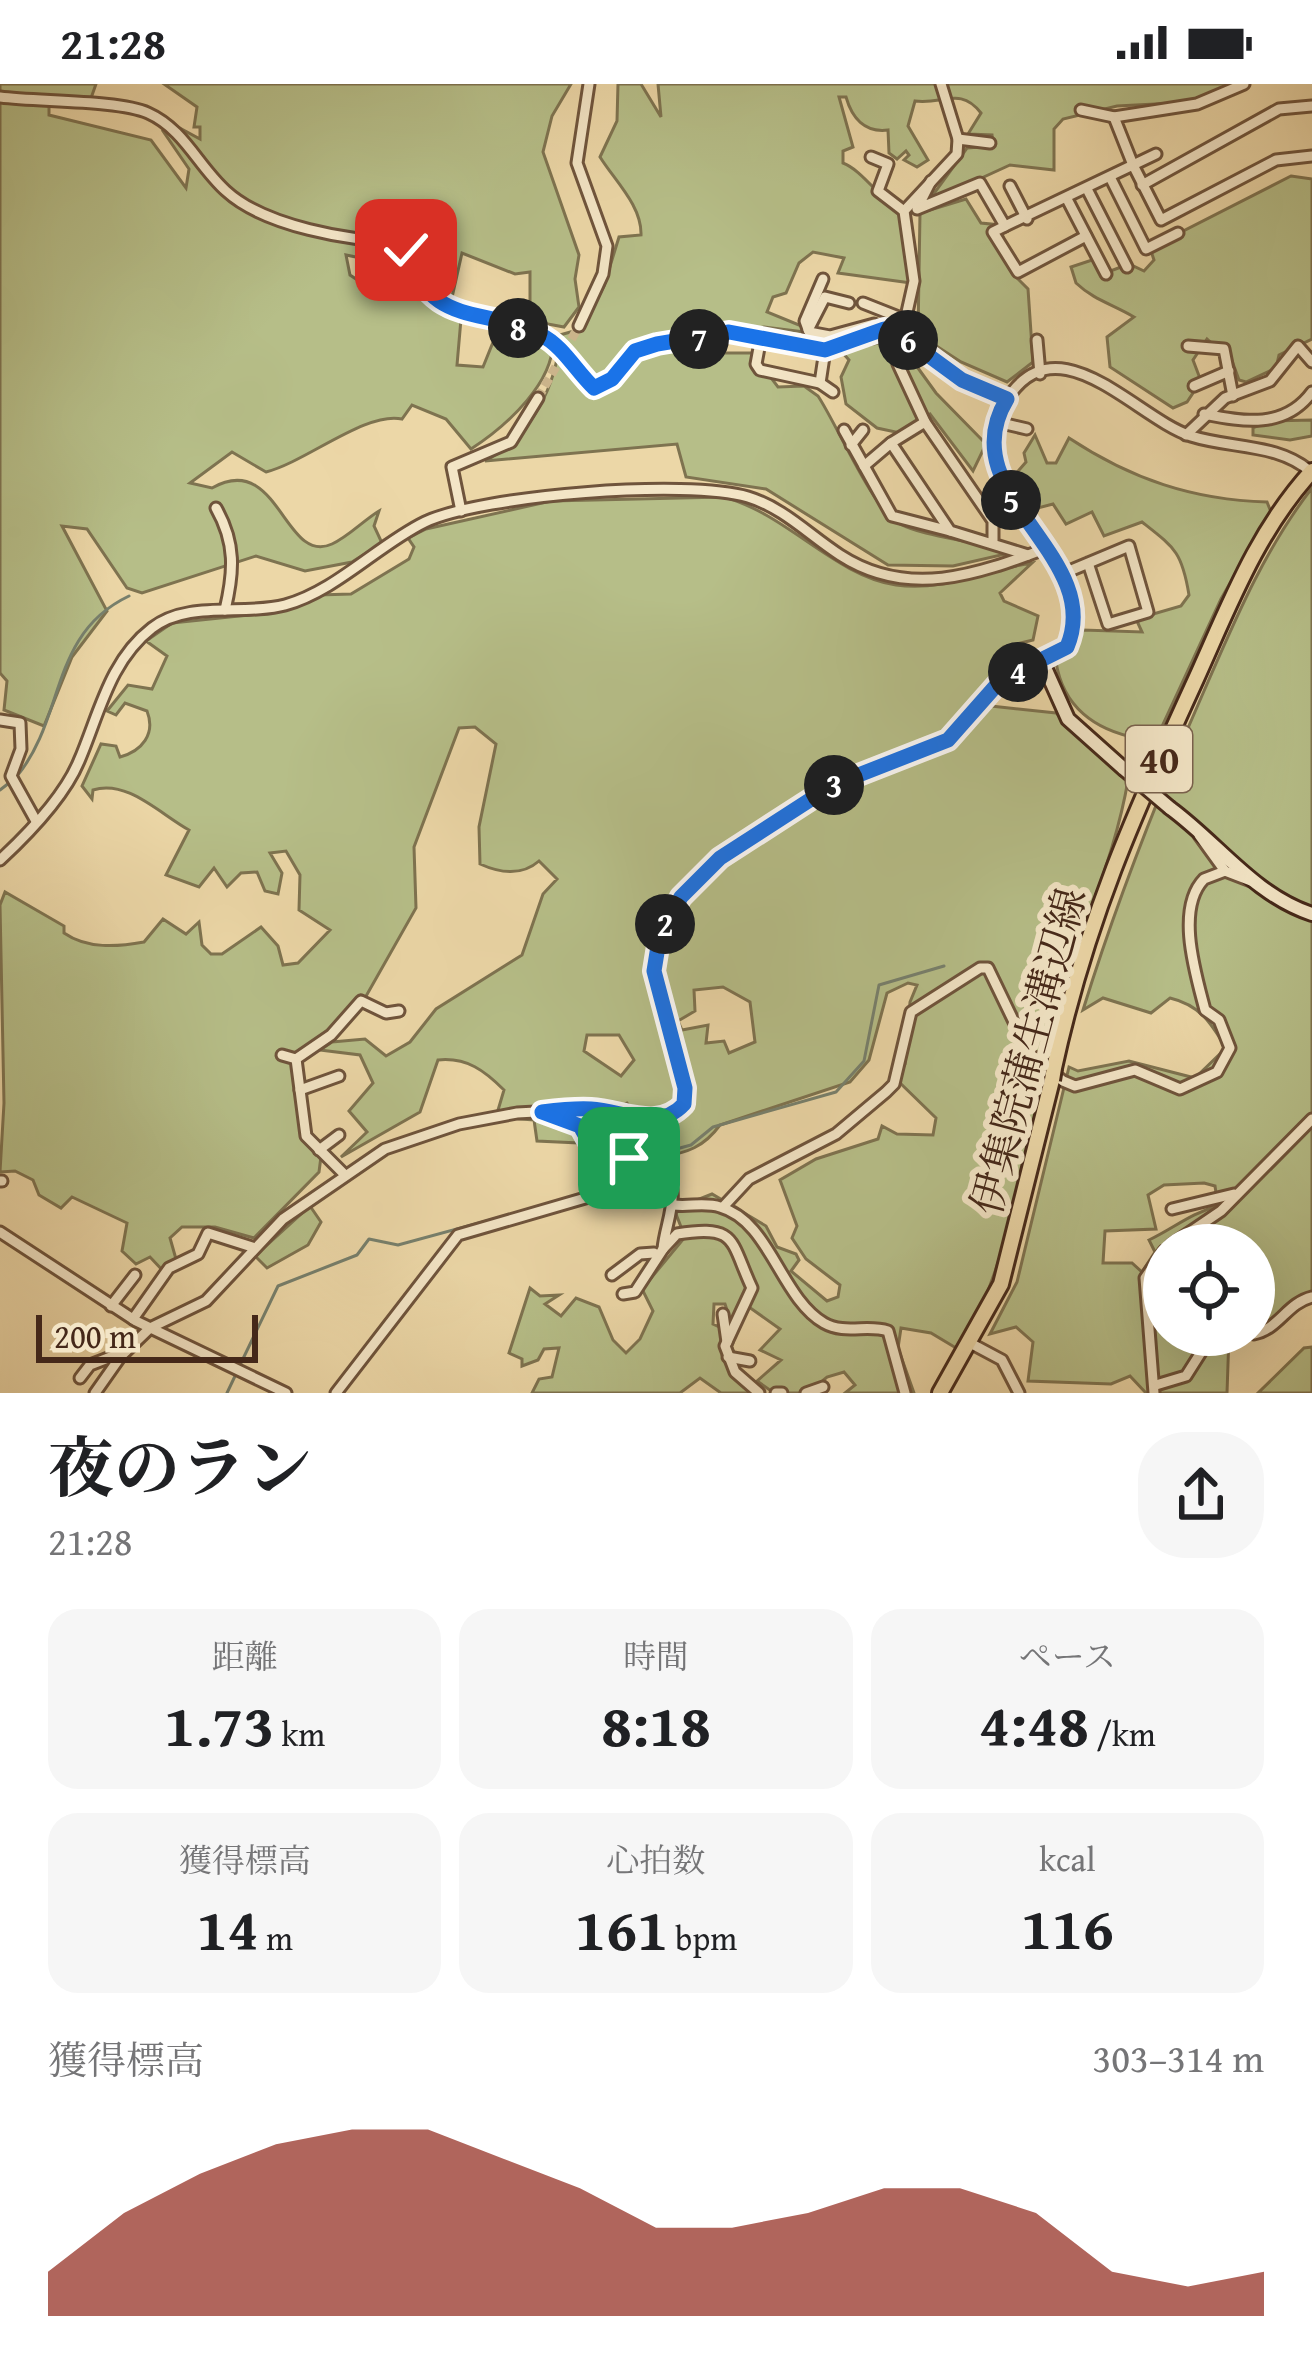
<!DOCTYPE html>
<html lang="ja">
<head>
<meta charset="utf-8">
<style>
  body { margin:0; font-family:"Gentium Book Plus","Noto Serif JP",serif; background:#f6f6f6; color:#202124; height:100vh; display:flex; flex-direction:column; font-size:45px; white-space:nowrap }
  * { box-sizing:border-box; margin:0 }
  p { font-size:39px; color:#757577 }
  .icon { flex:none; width:66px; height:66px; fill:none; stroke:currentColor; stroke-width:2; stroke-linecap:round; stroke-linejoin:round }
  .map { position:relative; height:1309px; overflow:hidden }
  .sheet { display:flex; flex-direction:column; background:#fff; flex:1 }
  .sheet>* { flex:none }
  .buttons { position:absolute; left:1143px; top:1140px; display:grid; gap:24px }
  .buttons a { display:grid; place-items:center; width:132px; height:132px; border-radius:50%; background:#fff; box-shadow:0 12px 48px #0002; font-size:60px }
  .scale { position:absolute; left:36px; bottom:30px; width:222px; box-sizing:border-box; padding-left:12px; border:6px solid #452819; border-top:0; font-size:33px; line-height:42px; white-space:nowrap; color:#452819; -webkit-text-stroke:9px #f3e5c6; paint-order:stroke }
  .pin { position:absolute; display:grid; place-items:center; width:102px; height:102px; color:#fff; margin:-51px; border-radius:24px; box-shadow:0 6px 18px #0006 }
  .km { position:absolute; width:60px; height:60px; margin:-30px; border-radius:50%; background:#222; color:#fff; font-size:33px; line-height:60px; text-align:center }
  .round { display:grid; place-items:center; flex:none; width:126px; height:126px; border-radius:48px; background:#f6f6f6 }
  .head { display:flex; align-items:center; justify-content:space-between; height:204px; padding:0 48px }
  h1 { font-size:66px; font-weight:700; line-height:90px }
  .metrics { display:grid; grid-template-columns:repeat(3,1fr); gap:18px; height:204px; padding:12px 48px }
  .metrics div { display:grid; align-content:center; border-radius:30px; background:#f6f6f6; text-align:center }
  .metrics b { font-size:60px; font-weight:700 }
  .metrics small { font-size:33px; font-weight:400 }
  .metrics p { font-size:33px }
  .chart { height:336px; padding:24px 48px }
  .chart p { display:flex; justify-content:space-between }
  .chart svg { width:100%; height:216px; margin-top:12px; fill:#8f2418; opacity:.7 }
  .status { display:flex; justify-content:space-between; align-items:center; height:84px; padding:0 60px; background:#fff; direction:ltr }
  .status svg { height:33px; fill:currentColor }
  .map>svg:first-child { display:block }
  .green { fill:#b6be88; stroke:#7e7350; stroke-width:3; fill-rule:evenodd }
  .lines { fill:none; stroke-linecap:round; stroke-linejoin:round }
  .stream { stroke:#77806d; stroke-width:3 }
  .street-tunnel { stroke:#cbb48b; stroke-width:9; stroke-dasharray:9 4.5; stroke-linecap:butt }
  .street-casing { stroke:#6f543c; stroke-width:15 }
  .secondary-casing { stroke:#452819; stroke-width:18 }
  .primary-casing { stroke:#452819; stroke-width:20 }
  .street { stroke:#f3e5c6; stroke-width:9 }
  .secondary { stroke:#f3e5c6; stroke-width:12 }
  .primary { stroke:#ecd7a7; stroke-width:14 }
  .secondary-bridge-casing { stroke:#452819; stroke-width:18; stroke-linecap:butt }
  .primary-bridge-casing { stroke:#452819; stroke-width:20; stroke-linecap:butt }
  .secondary-bridge { stroke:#f3e5c6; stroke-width:12 }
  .primary-bridge { stroke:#ecd7a7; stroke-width:14 }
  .route-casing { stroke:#fff; stroke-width:24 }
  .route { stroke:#1a73e8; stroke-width:15 }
  .labels { text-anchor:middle; stroke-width:12; stroke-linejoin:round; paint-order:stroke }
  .shield { fill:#f3e5c6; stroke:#79614d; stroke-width:3 }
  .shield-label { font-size:39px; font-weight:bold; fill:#452819 }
  .street-label { font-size:42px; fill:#452819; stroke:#f3e5c6 }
</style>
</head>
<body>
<div class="status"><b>21:28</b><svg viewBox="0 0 49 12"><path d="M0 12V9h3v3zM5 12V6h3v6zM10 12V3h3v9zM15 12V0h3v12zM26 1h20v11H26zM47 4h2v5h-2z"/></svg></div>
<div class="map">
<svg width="1312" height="1309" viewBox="0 0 1312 1309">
  <rect width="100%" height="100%" fill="#ecd7a7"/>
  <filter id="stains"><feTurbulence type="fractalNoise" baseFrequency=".00167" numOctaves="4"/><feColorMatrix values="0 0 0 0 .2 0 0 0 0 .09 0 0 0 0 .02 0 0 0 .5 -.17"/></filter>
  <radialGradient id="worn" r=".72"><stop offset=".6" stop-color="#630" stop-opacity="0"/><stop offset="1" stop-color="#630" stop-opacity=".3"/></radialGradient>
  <!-- green -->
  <g class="green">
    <path d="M0 0H96L90 17 49 15V31L151 56 186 104 189 85 163 47 174 41 200 55V43H194L197 23 164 0H571L552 32 543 68 579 171 575 195 579 223 564 243 537 238 530 229V188L515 190 462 169 451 218 461 235 457 281 483 283 498 246 532 242 552 251C559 296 505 343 471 365L446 335 412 321 402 335C366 327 306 378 266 388L232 368 190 399 212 404C279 366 284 482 332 460 348 453 364 436 379 427L374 442 382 459 352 478 305 487 256 472 142 509 127 504 87 445 62 442 107 527 72 573 44 642 4 626 7 597 0 589ZM374 155 405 156 424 203 385 214 350 191 346 171 361 174Z"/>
    <path d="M618 0H641L661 33 658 0H1236L1194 18 1117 22 1063 35 1054 45V86L1010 81 927 119 967 64 993 62 992 51 968 50 981 29C960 2 943 21 915 17L908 42 928 76 917 83 904 76 909 71 906 67 897 75 889 69 888 46C865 49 852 34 846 13H839L853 63 843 67V79C864 87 882 119 908 132L911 199 838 189 844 174 813 168 799 179 786 209 773 213 767 228 821 250 764 243 717 250V269H752L778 303 804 302 818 312C838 342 872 425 900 440 927 454 976 456 1010 469L953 482 888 481 766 405 686 393 677 360 485 377C531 353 557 302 560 251L581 245 604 202 619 153 641 151C642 122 615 97 600 73L617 37Z"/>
    <path d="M1291 92 1312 95V255L1279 271 1276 284 1246 298 1239 296 1227 263 1217 264 1207 255 1193 276 1201 297 1187 318 1173 324 1110 283 1107 253 1134 233C1112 220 1094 216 1076 199L1071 183 1098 174 1108 188 1129 180 1144 187 1154 176 1150 164Z"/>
    <path d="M966 115 981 139 1000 141 1012 189 1028 205 1033 278 1007 298 961 278 918 250 920 129Z"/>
    <path d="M897 255 936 309 986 360 973 387 930 330 900 349 877 344 846 320 841 293 849 276 841 267Z"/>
    <path d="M1312 336V352L1290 356 1253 351V344L1269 337Z"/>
    <path d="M1035 351 1047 379H1056L1069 354C1131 395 1193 416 1267 418L1271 428 1221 515 1147 675 1137 654C1095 646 1063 623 1056 578L1074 564 1083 546 1142 548 1136 535 1181 522 1189 511C1182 468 1175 464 1142 438L1104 452 1092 428 1066 440 1053 420 1038 424 1026 418 1013 393 1026 378 1024 369Z"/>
    <path d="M1312 404V1208L1272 1242 1254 1240V1161H1164V1251H1229L1227 1309H1146L1130 1292 1111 1300 1028 1297 1033 1258 1016 1243 990 1250 1017 1198 1069 983 1078 987 1129 977 1195 994 1226 964C1211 939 1200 921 1170 914L1151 929 1103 914 1083 926C1117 816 1158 712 1204 607 1235 536 1264 466 1312 404ZM1204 1099 1215 1102 1218 1122C1191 1129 1174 1144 1149 1156L1155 1168 1142 1188 1132 1179H1103L1105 1147 1156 1145 1148 1111 1164 1101Z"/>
    <path d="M724 413C787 430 835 492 896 501 943 508 986 486 1032 479L1000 509 1004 517 1038 532 1033 556 1004 563 1007 599 991 622 1056 629 1128 696C1116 768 1085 836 1065 907 1032 1027 1020 1155 961 1267L931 1249 901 1244 898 1264 914 1309H845L855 1301 844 1288 827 1293 808 1309H774L757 1297 781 1276 760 1266 780 1245 749 1223 741 1224 732 1241 725 1220H714L713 1240 726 1246 744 1299 757 1309H721L700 1294 680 1309H532L539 1295 552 1293 559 1264 544 1265 538 1276 522 1282V1275L509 1269 530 1204 540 1212 559 1211 545 1220 561 1232 576 1214 599 1223 613 1256 626 1269 640 1255 653 1227 642 1205 685 1153 674 1125 712 1110 766 1142 777 1163 796 1170 799 1176 791 1187 827 1217 838 1213 840 1201 806 1175 792 1154 797 1142 780 1096 816 1075 878 1055 882 1042 897 1050 933 1051 936 1034 897 996 905 980 910 918 917 901 908 899 887 909 869 976 850 998 720 1041C704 1063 687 1069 661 1073L646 1060 655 1052 627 1019 601 1032 639 1062 645 1077 610 1079 579 1059 537 1057 534 1036 496 1033 504 1006C485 987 467 973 438 976L420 1028 341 1073 367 1048 349 1027 373 999 360 971 320 966 332 958 365 955 386 972 410 958 436 925 522 871 543 810 557 795 539 777C522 792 500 789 480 780L479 743 496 660 475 643 459 644 414 763 416 824 361 921 302 973 296 990 301 1042 322 1065 319 1088 254 1154 215 1143H182L170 1154 176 1175 166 1190 150 1173 136 1180 122 1167 127 1139 72 1113 61 1124 39 1111 33 1096 15 1087 0 1088 4 1019 0 821 5 808 64 842V849C87 865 117 863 144 858L163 835 186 850 199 838 202 861 211 870H222L261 843 278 862 283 881 298 879 330 846 299 826 300 791 286 767 270 769 282 789 278 810 265 807 257 788 241 789 227 803 214 784 199 803 166 791 189 746C160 730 127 695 93 706L92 715 82 702 101 660 116 662 120 673C142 667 156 650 147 627L125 619 116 631 107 627 128 601 152 605 167 572 146 557 172 539 268 529 318 511 351 510 409 475 414 463 408 454 426 445 551 417ZM723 903 750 918 755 958 729 969 724 957 706 959 708 941 682 946 678 937 695 927 694 906ZM587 951H619L634 976 621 992 584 967Z"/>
    <path d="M310 1122 321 1138 308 1161 267 1184 255 1172Z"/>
    <path d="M1312 1263V1309H1258L1304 1264Z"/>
  </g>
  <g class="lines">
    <!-- stream -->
    <g class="stream">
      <path d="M17 692C66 633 49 550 129 512"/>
      <path d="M0 706 9 699"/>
      <path d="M636 1076 691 1061 713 1043 836 1008 864 977 879 901 944 882"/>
      <path d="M605 1101 630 1081"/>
      <path d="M240 1281 278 1202 357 1171 369 1155 398 1161 574 1113"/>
      <path d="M227 1309 236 1290"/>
    </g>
    <!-- street-tunnel -->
    <path class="street-tunnel" d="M538 314 579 242"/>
    <defs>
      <g id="street">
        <path d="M0 13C37 18 119 16 148 29 184 45 198 82 226 107 264 142 351 158 401 157L415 194 431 214 541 251 594 303 612 295 635 267 657 260 729 248 825 266 884 245 903 246"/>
        <path d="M1081 26 1114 33"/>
        <path d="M958 55 990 59"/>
        <path d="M1156 70 1133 81 1114 33 1197 20 1244 0"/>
        <path d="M871 73 888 80 878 107 904 127"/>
        <path d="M1110 93 1146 165 1178 149"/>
        <path d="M931 97 917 125 980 99 1005 142 1133 81 1161 136 1276 76 1312 72"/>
        <path d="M1142 101 1279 25 1312 22"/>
        <path d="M1010 102 1027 135"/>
        <path d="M1087 105 1127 183"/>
        <path d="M1067 115 1106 190"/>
        <path d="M1005 142 993 148 1018 188 1086 152"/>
        <path d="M823 195 805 237 809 248 830 252 874 240 884 245"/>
        <path d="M863 219 906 236"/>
        <path d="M579 242 603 190 607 162 577 79 589 0"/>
        <path d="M808 246 825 213 849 219"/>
        <path d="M903 246 914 197 904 127 957 70 958 55 941 0"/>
        <path d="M903 246 906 255 962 295 1007 315"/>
        <path d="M761 253 756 280 760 286 820 299 833 308"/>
        <path d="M906 255 898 280 925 338"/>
        <path d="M1037 256 1040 290"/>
        <path d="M1188 262 1224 265 1233 312"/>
        <path d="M820 299 825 266"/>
        <path d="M1194 302 1229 287"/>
        <path d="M1204 330C1244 338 1285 345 1312 308"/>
        <path d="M997 338 1027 345"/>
        <path d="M844 346 892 432 950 447"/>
        <path d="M1186 351 1225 314 1270 297 1298 262 1312 278"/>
        <path d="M851 361 863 346"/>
        <path d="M864 382 891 359"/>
        <path d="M216 424C236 459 234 488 225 526"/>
        <path d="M461 427 452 383 511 358 538 314"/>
        <path d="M993 457V437L925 338 891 359 950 447 1028 471"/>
        <path d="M1062 490 1129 462 1148 528 1108 540 1088 479"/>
        <path d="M0 636 20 639 21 665 11 692 36 737"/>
        <path d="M1199 751 1225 787 1251 797"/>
        <path d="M0 776C28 750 64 713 79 677 99 631 109 577 152 544 188 516 243 532 285 521 336 507 378 461 425 438 483 411 687 395 748 413 784 424 809 451 840 471 908 515 976 491 1047 464"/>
        <path d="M282 971 296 975 306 1052 344 1090"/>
        <path d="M296 975 331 951 361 917 386 929 399 927"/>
        <path d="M300 1006 339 992"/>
        <path d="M542 1028 579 1041 596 1071 629 1074 637 1082"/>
        <path d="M319 1066 339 1051"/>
        <path d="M0 1097H2"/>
        <path d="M674 1121C689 1123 705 1118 720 1123 770 1137 780 1213 824 1239 845 1251 867 1240 888 1247L905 1309"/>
        <path d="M723 1123 749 1095 836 1050 886 1008 894 1000 911 928 980 884H988L1029 969 1063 997 1075 1002 1135 986 1180 1005 1217 988 1230 964 1219 936 1205 926C1196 891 1175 825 1204 795L1225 787"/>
        <path d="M1172 1125 1234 1110"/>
        <path d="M0 1148 136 1237 286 1309"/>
        <path d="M1171 1161 1221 1127 1312 1035"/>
        <path d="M612 1191 640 1170 654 1169"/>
        <path d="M623 1210 635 1208 663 1165"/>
        <path d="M111 1222 135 1191"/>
        <path d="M723 1230 727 1258"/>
        <path d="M133 1235 169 1184 198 1170 208 1149 255 1164"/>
        <path d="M1254 1250C1279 1245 1287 1219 1312 1213"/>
        <path d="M972 1260 1002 1276 1019 1309"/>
        <path d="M728 1273 750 1277"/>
        <path d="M80 1294 90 1281 126 1267"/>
        <path d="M1156 1301 1186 1292 1212 1251"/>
        <path d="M95 1309 121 1272 150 1244 206 1217 283 1135 385 1065 459 1040 517 1029 591 1025 665 1035 684 1020 685 1004 654 887 660 850 681 813 720 774 833 701 948 656 1001 596 1067 563C1104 473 952 412 1003 322 1054 230 1135 334 1191 352 1232 365 1278 359 1311 388"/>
        <path d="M336 1309 458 1151 599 1110 651 1078C689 1097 665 1136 663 1165L677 1150C738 1140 730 1157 752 1204L725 1262 735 1288 759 1309"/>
        <path d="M776 1309H782"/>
        <path d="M806 1309 823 1303"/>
        <path d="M1154 1309 1145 1194 1164 1167"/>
      </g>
      <g id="secondary">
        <path d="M1042 577 1068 635 1124 685"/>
        <path d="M1170 724C1218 759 1254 811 1312 830"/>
      </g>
      <g id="primary">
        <path d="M1054 984C1086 837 1134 730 1196 595 1229 522 1257 447 1312 387"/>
        <path d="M940 1309 1001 1200 1052 996"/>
      </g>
    </defs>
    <!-- street casing -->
    <use href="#street" class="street-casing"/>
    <!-- secondary casing -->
    <use href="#secondary" class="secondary-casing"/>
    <!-- primary casing -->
    <use href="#primary" class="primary-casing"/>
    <!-- street -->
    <use href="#street" class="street"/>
    <!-- secondary -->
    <use href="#secondary" class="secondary"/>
    <!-- primary -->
    <use href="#primary" class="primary"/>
    <defs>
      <path id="secondary-bridge" d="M1124 685 1170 724"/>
      <path id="primary-bridge" d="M1052 996 1054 984"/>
    </defs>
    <!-- secondary-bridge casing -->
    <use href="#secondary-bridge" class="secondary-bridge-casing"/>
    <!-- primary-bridge casing -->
    <use href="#primary-bridge" class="primary-bridge-casing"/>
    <!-- secondary-bridge -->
    <use href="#secondary-bridge" class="secondary-bridge"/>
    <!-- primary-bridge -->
    <use href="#primary-bridge" class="primary-bridge"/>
  </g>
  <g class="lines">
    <defs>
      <path id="route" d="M406 166C431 245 480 221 541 251 563 262 576 287 594 304L612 295 635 267 657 260 729 248 825 266 884 245 903 246 906 255 962 296 1007 315C949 410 1106 471 1067 563L1001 596 948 656 833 701 720 774 681 813 660 850 654 887 685 1004 684 1020C658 1048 624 1027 591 1025 575 1024 558 1026 542 1028L580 1042 596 1071 629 1074"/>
    </defs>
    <!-- route casing -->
    <use href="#route" class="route-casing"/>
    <!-- route -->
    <use href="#route" class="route"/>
  </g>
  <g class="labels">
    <!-- shield labels -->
    <rect class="shield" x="1126" y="642" width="66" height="66" rx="9"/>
    <g class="shield-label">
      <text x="1159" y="689">40</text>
    </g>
    <!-- street labels -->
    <g class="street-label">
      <text transform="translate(1028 967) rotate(-75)" y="15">伊集院蒲生溝辺線</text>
    </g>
  </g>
  <rect width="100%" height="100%" filter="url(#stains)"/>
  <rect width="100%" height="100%" fill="url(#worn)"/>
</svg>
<div class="buttons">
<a><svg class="icon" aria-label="locate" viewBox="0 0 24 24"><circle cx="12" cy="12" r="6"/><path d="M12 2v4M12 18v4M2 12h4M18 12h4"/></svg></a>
</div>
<div class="scale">200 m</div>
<div class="pin" style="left:629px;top:1074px;background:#1e9e55"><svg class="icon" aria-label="arrive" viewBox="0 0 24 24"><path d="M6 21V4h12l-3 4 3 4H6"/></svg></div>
<div class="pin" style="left:406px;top:166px;background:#d93025"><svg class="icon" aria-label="check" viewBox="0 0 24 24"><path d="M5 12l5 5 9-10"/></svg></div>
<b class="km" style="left:665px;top:840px">2</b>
<b class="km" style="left:834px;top:701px">3</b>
<b class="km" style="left:1018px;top:588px">4</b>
<b class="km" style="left:1011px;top:416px">5</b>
<b class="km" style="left:908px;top:256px">6</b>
<b class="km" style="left:699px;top:255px">7</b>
<b class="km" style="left:518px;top:244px">8</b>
</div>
<section class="sheet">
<div class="head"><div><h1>夜のラン</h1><p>21:28</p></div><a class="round"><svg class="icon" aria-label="share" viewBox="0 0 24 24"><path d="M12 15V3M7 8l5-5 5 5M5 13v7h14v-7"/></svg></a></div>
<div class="metrics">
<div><p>距離</p><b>1.73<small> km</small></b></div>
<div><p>時間</p><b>8:18</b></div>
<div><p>ペース</p><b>4:48<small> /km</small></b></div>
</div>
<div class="metrics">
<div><p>獲得標高</p><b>14<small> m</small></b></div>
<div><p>心拍数</p><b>161<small> bpm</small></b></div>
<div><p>kcal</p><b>116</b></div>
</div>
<div class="chart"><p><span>獲得標高</span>303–314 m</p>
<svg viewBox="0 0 160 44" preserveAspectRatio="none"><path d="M0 44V35L10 23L20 15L30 9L40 6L50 6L60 12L70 18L80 26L90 26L100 23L110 18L120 18L130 23L140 35L150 38L160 35V44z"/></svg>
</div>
</section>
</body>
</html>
